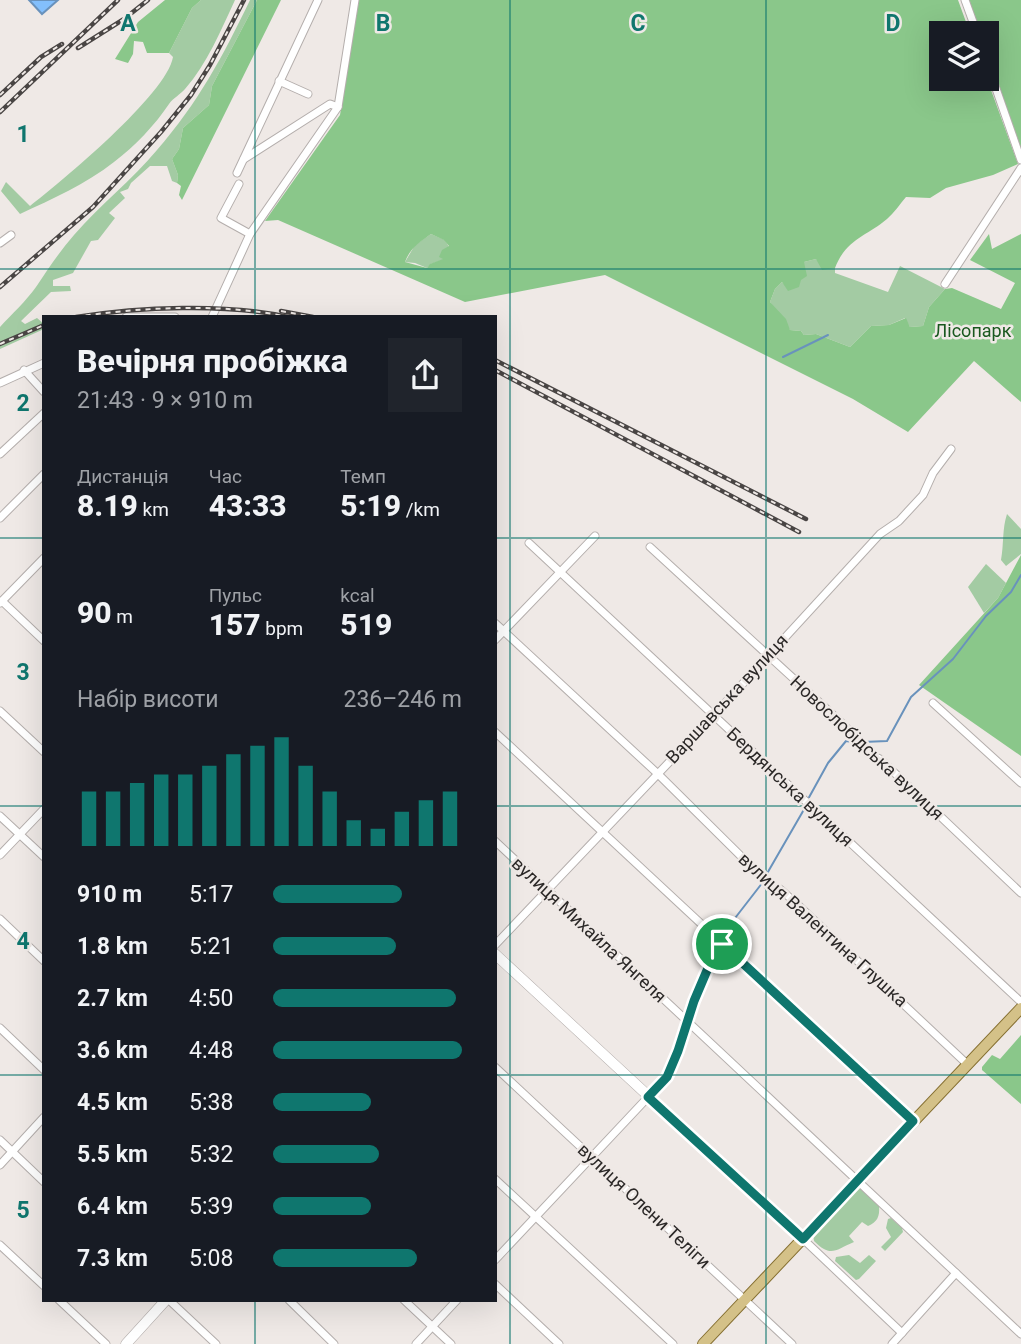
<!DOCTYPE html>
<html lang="uk">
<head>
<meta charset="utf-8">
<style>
  body { margin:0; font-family:Roboto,sans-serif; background:#20242c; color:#f1f3f6; height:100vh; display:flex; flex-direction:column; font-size:26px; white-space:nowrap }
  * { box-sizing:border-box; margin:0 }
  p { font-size:23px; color:#9ea1a6 }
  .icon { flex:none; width:38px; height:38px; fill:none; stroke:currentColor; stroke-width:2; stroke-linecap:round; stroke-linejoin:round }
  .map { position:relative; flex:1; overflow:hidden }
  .side { position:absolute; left:42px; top:315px; width:455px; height:987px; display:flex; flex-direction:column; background:#171b24; border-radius:0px; box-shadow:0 7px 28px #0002 }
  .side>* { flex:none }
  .tools { position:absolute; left:929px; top:21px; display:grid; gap:14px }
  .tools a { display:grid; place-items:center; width:70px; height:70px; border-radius:0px; background:#171b24; box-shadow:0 7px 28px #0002; font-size:35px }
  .pin { position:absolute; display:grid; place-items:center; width:60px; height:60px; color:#fff; margin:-30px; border:4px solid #fff; border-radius:50%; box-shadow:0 2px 7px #0007 }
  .round { display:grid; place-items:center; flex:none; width:74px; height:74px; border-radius:0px; background:#20242c }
  .headline { display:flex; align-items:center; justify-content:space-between; height:119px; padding:0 35px }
  h1 { font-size:32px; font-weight:800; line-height:52px }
  .figures { display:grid; grid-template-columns:repeat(3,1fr); gap:10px; height:119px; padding:7px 35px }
  .figures div { display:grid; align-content:center }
  .figures b { font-size:30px; font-weight:800 }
  .figures small { font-size:19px; font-weight:400 }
  .figures p { font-size:19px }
  .chart { height:196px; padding:14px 35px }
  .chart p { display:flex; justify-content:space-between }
  .chart svg { width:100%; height:126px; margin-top:7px; stroke:#0f766e; stroke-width:6 }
  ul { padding:0 35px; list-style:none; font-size:23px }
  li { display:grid; grid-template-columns:112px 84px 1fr; align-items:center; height:52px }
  li i { height:18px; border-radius:9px; background:#0f766e }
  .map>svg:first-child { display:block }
  .green { fill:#a3cba3 }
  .forest { fill:#8ac78a; fill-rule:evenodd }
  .water { fill:#83bffc; stroke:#6992bc; stroke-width:2 }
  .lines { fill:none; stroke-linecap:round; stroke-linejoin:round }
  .stream { stroke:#6992bc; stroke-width:2 }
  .street-casing { stroke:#b4aeac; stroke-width:9 }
  .secondary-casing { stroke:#b4aeac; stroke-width:11 }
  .primary-casing { stroke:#867032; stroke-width:12 }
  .street { stroke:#fff; stroke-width:7 }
  .secondary { stroke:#fff; stroke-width:10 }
  .primary { stroke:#d4c188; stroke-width:10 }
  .rail-casing { stroke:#494544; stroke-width:4.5 }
  .rail { stroke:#efe9e6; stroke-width:2; stroke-dasharray:5; stroke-linecap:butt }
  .route-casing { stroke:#fff; stroke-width:14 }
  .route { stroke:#0f766e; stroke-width:9 }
  .grid { fill:none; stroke:#0f766e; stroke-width:2; stroke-opacity:0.55 }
  .labels { text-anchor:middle; stroke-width:5; stroke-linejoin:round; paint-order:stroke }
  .park-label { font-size:18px; fill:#19581f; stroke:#efe9e6 }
  .street-label { font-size:18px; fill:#2b2827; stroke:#efe9e6 }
  .grid-label { font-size:23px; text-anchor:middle; font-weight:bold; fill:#0f766e; stroke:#efe9e6; stroke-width:5; stroke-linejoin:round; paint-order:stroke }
</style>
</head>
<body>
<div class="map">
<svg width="1021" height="1344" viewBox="0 0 1021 1344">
  <rect width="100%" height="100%" fill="#efe9e6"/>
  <!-- green -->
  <g class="green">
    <path d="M201 0H235C221 30 207 64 185 89 181 94 173 98 169 104 155 125 135 146 114 162 86 184 52 199 20 214L1 191 6 182 30 206C61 182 167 94 173 57L169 53 192 8Z"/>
    <path d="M250 0H257L212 86 209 105 183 128 179 149 172 159 178 175 177 183 172 181 167 166H150L131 183 128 189 120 192 125 198 109 213 115 218 98 240 91 241 73 273 53 280V286H70L71 291 51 292 21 321 25 324 37 318 44 324V329L0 349V327C12 314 26 301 36 287 48 269 60 251 74 235 100 205 132 180 157 150 198 103 223 56 250 0Z"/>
    <path d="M431 234 445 240 449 247 445 259 431 264 427 268 415 263 405 262 415 245Z"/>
    <path d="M816 259 829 268H835V273L888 292 900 266 945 289 929 307 923 326 910 327 905 318 889 325 871 326 850 347 816 334 804 335 801 331 790 330 770 302 775 289 782 282 785 285 804 262Z"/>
    <path d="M1007 514 1021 529V554L1006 566 1001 560C1004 544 1002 529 1007 514Z"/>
    <path d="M986 564 1006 583 998 598 984 613 968 587Z"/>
    <path d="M856 1189H861L879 1206C880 1217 877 1222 868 1226L862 1222 849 1236 854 1242C835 1250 831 1258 814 1241L813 1234Z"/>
    <path d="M891 1218 902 1228 903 1232 885 1251 881 1247 891 1237 886 1228 888 1219Z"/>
    <path d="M849 1255 860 1263 869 1255 876 1261 859 1279 856 1280 835 1261 836 1257Z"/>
  </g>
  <!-- forest -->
  <g class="forest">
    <path d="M165 0H201L192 8 169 53H147L143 42 134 41 133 54 128 63 115 59 138 22Z"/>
    <path d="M257 0H281L182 200 179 195 181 186 177 183 178 175 172 159 179 149 183 128 209 105 212 86Z"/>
    <path d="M359 0H958L970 33H942V79H987L1018 164 993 175 946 188 930 198 906 197C900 204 894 213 887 219 867 236 846 239 835 268L822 270 816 259 804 262 807 276 801 280 799 287 788 291 782 282 775 289 770 302 786 319 790 330 801 331 804 335 816 334 850 347 871 326 889 325 906 318 910 327 923 326 929 307 945 289 952 288 1001 309 1015 283 970 260 989 234 992 249 1021 234V402L974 361 908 432 853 399 605 275 465 302 278 220 265 221 340 115ZM431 234 444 240 449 246 442 250 439 257 443 259 430 264 427 268 405 262C410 248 420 242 431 234Z"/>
    <path d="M969 0H1021V149L987 51V33H981Z"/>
    <path d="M1021 555V756L919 685 998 598Z"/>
    <path d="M1021 1035V1104L982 1070V1067L992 1055 1000 1059Z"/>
  </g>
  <!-- water -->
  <path class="water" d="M29 0H58L42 14Z"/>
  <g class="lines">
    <!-- stream -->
    <g class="stream">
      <path d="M783 357 828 335"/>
      <path d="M863 742 887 741 911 697 953 659 986 616 1011 592 1021 575"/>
      <path d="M807 801 828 763 846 741 853 742"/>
      <path d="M765 877 806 806"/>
      <path d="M725 931 763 882"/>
    </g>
    <defs>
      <g id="street">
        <path d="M965 0 977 33"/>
        <path d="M987 63 1021 160"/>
        <path d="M279 81 308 94"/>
        <path d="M244 159 330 104 338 107"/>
        <path d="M237 173 318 0"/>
        <path d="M239 184 221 218 250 234"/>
        <path d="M0 243 11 235"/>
        <path d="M945 284 1021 168"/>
        <path d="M126 317H175"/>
        <path d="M212 317 250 234 338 107 355 0"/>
        <path d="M24 370 44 392"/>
        <path d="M0 383 44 363"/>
        <path d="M0 454 44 413"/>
        <path d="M0 518 44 474"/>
        <path d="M529 543 1021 1002"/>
        <path d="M650 547 843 724C856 736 863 753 880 759L1021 893"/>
        <path d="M2 601 44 641"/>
        <path d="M0 603 44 558"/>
        <path d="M495 623 658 774 764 879 767 885 780 889 798 905 967 1064"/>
        <path d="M495 640 595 536"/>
        <path d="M933 703 1021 783"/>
        <path d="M0 711 44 752"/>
        <path d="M495 732 913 1121"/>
        <path d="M0 816 44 857"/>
        <path d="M495 841 1021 1334"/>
        <path d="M0 855 44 809"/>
        <path d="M0 919 44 961"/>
        <path d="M495 945 714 715 880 534 899 521 923 495 933 473 951 449"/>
        <path d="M0 1028 44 1070"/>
        <path d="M495 1067 792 1344"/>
        <path d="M0 1140 44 1182"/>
        <path d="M0 1165 44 1117"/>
        <path d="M495 1179 673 1344"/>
        <path d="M803 1239 902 1333"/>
        <path d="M0 1245 44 1286"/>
        <path d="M495 1260 667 1077C686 1033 696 986 722 944"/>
        <path d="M495 1284 559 1344"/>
        <path d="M59 1300 106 1344"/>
        <path d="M169 1300 216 1344"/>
        <path d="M289 1300 334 1344"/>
        <path d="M404 1300 451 1344"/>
        <path d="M416 1344 457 1300"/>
        <path d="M892 1344 956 1273"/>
      </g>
      <g id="secondary">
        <path d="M495 954 803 1239"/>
        <path d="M126 1344 166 1300"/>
      </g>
      <path id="primary" d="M703 1344 1021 1008"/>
    </defs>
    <!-- street casing -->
    <use href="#street" class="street-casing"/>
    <!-- secondary casing -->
    <use href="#secondary" class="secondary-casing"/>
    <!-- primary casing -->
    <use href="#primary" class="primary-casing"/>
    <!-- street -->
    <use href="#street" class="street"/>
    <!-- secondary -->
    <use href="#secondary" class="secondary"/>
    <!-- primary -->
    <use href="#primary" class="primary"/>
    <defs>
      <g id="rail">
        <path d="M78 48 124 19 148 0"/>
        <path d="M0 95 41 57 62 44"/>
        <path d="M0 112 118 0"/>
        <path d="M0 287 93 207 161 132 191 95 210 65 244 0"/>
        <path d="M281 311 313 317"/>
        <path d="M76 317C139 307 226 303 288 317"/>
        <path d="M0 344 44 325"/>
        <path d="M495 360 806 519"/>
        <path d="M495 370 799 532"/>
      </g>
    </defs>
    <!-- rail casing -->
    <use href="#rail" class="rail-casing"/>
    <!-- rail -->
    <use href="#rail" class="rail"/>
  </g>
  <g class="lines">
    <defs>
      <path id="route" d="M722 944 913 1121 803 1239 648 1097 667 1077 678 1051 694 1001 711 961Z"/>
    </defs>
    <!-- route casing -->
    <use href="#route" class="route-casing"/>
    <!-- route -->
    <use href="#route" class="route"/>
  </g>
  <!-- grid -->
  <path class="grid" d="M255 0V317M510 0V1344M766 0V1344M0 269H1021M0 538H44M495 538H1021M0 806H44M495 806H1021M0 1075H44M495 1075H1021M255 1300V1344"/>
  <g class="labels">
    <!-- park labels -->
    <g class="park-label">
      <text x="973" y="337">Лісопарк</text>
    </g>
    <!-- street labels -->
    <g class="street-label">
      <text transform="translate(727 699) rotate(-47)" y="6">Варшавська вулиця</text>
      <text transform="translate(867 748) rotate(43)" y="6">Новослобідська вулиця</text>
      <text transform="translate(790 787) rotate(43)" y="6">Бердянська вулиця</text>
      <text transform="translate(589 930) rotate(43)" y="6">вулиця Михайла Янгеля</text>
      <text transform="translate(823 930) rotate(42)" y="6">вулиця Валентина Глушка</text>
      <text transform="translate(644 1206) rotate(43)" y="6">вулиця Олени Теліги</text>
    </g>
  </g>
  <g class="grid-label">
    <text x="128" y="31">A</text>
    <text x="383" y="31">B</text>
    <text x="638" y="31">C</text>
    <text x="893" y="31">D</text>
    <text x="23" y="142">1</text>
    <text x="23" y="411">2</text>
    <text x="23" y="680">3</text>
    <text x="23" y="949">4</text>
    <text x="23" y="1218">5</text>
  </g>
</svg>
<div class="tools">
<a><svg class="icon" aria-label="layers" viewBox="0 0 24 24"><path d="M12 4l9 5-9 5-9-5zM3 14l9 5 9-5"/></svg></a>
</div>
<div class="pin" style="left:722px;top:944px;background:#1e9e55"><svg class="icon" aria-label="arrive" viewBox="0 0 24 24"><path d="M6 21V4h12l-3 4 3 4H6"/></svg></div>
<section class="side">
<div class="headline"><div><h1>Вечірня пробіжка</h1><p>21:43 · 9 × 910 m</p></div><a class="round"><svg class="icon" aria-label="share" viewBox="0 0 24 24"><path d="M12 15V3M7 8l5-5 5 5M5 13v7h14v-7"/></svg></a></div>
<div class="figures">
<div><p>Дистанція</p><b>8.19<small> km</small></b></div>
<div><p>Час</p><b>43:33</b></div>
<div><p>Темп</p><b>5:19<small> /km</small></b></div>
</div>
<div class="figures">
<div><b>90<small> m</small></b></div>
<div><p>Пульс</p><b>157<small> bpm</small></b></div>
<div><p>kcal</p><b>519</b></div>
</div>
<div class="chart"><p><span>Набір висоти</span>236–246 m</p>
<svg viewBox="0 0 160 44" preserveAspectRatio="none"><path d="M5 44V25M15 44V25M25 44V22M35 44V19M45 44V19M55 44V16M65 44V12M75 44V9M85 44V6M95 44V16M105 44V25M115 44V35M125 44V38M135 44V32M145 44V28M155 44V25"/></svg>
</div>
<ul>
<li><b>910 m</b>5:17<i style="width:68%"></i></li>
<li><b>1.8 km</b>5:21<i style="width:65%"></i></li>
<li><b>2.7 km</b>4:50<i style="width:97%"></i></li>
<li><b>3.6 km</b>4:48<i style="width:100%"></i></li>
<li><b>4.5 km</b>5:38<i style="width:52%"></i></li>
<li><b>5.5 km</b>5:32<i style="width:56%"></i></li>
<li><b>6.4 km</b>5:39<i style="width:52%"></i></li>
<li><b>7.3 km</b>5:08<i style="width:76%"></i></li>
</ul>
</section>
</div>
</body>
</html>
